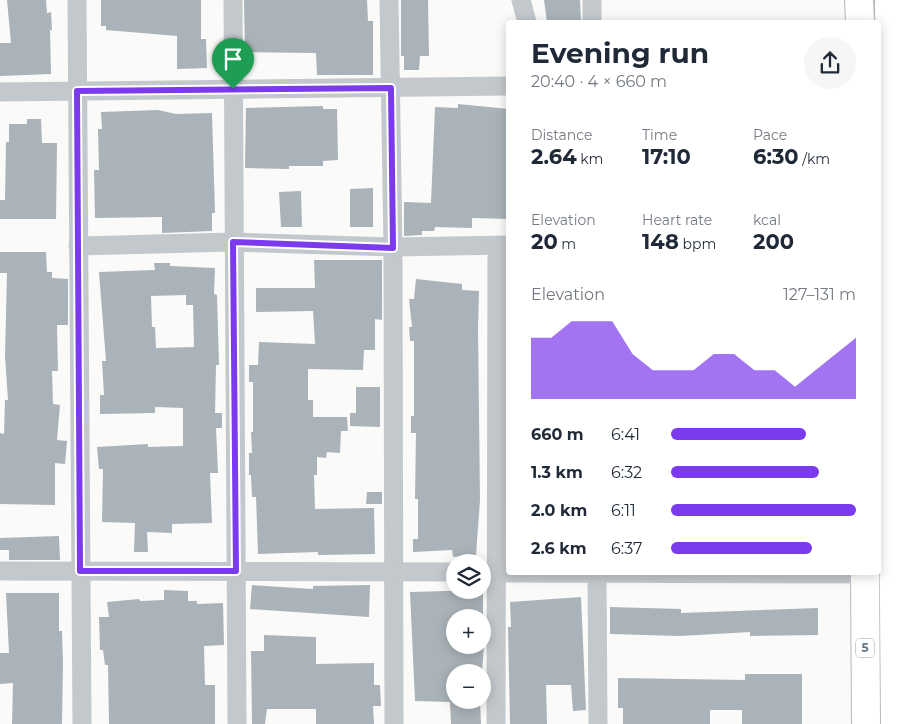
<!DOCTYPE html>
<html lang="en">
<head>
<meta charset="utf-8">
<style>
  body { margin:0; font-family:Montserrat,sans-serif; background:#f6f6f7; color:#1f2937; height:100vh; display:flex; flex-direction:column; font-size:19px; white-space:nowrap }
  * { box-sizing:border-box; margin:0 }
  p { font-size:16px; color:#747a83 }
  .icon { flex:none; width:28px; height:28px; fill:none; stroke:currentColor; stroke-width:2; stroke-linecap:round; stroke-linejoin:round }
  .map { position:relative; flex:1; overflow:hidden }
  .drawer { position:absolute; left:506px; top:20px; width:375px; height:555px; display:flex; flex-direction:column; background:#fff; border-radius:5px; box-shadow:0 2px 12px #0003 }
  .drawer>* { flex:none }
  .fabs { position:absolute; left:446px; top:554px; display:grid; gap:10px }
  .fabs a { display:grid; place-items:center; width:45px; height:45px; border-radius:50%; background:#fff; box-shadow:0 2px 12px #0003; font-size:25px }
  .pin { position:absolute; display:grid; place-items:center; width:42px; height:42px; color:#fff; margin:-51px -21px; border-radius:50% 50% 50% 0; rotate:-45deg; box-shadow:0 0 5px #0007 }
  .pin .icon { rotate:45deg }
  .round { display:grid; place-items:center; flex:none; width:52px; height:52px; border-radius:26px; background:#f6f6f7 }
  .summary { display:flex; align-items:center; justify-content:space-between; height:85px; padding:0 25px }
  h1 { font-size:28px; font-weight:700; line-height:38px }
  .metrics { display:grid; grid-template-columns:repeat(3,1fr); gap:8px; height:85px; padding:5px 25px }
  .metrics div { display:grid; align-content:center }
  .metrics b { font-size:21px; font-weight:700 }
  .metrics small { font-size:14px; font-weight:400 }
  .metrics p { font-size:14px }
  .chart { height:140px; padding:10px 25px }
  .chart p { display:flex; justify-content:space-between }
  .chart svg { width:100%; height:90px; margin-top:5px; fill:#7c3aed; opacity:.7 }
  ul { padding:0 25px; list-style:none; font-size:16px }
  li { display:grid; grid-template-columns:80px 60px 1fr; align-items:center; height:38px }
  li i { height:12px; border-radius:6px; background:#7c3aed }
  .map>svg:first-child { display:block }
  .building { fill:#aab3b9; fill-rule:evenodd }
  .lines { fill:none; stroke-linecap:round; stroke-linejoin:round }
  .highway-casing { stroke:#b4b9bd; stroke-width:30 }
  .minor { stroke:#c3c8cc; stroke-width:19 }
  .highway { stroke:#fff; stroke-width:28 }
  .route-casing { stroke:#fff; stroke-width:10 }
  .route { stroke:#7c3aed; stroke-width:6 }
  .labels { text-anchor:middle; stroke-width:5; stroke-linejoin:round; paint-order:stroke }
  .shield { fill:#fff; stroke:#939fa8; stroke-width:1 }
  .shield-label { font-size:12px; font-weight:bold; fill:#657683 }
</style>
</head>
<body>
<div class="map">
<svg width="902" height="724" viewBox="0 0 902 724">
  <rect width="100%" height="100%" fill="#fafaf8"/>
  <!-- building -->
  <g class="building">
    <path d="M7 0H46L47 13 51 12 52 30H50L51 74 0 76V43H11Z"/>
    <path d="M101 0H201V39H206L207 68 177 69V36L106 30V26H101Z"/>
    <path d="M244 0H367L368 21H373V75H317L316 53 245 52Z"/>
    <path d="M401 0H428L429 56H420L419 70H404V56H401Z"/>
    <path d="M544 0H580L581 22H547Z"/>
    <path d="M458 104 509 109V219L472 218V228L435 227 434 231H422V235L404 236V202L431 203 435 107 458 108Z"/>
    <path d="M323 106V109H337L338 160 323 161V166H289V169L245 168 246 108Z"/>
    <path d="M158 110 176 114 212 113 215 213H212V231L162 233V217L95 218 94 170H99L98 129H102L101 112Z"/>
    <path d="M27 119H41L42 143H57L56 219H0V200H5L6 142H9V124H27Z"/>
    <path d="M373 188V227H350V189Z"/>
    <path d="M301 191 302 227H281L279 192Z"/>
    <path d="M0 252H46L47 272H52V278L68 279V325H57L58 371H52L53 404 60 405 57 440 67 441 65 464 55 463V505L0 504V433L4 434 5 400H8L5 356 7 273H0Z"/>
    <path d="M314 260H382V320L375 319V350H364L363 370 308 369V400H313V417H347L348 431H341L340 453 327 452 326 458 317 457V475H314L315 509 374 508 375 554 318 555V552L258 554 256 497H252L251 475H249V453H252L251 432H253V382H249V365H258L259 342 315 344 313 311 256 312V288H315Z"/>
    <path d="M154 263H170V266L215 268 214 294 217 295 219 365H216L215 413H222V428H216L218 473H210L212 523 172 524V533L147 532 148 552H134L135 523 102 522 103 469H99L97 447 148 444V447L183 446V408L155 407V413L100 414V395H104L102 361H106L99 272 155 270ZM186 295V305H193L194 347 156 348 155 327H152L151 296Z"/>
    <path d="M416 279 462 284V290L479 291 478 328 480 500 476 555 453 557 452 550 413 552V539H418V499H415L416 433H411V416H414V341H410L409 327H412L409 299H414Z"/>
    <path d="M356 387H380V427L350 426V413H356Z"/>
    <path d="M367 492H382V504H366Z"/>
    <path d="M59 536 60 560H9V550H0V538Z"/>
    <path d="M252 585 313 589V586L370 585 369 617 250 609Z"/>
    <path d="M164 590 188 591V601H197V604L223 603 224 645 204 646 205 685H215V724H109L108 665H105L103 650H100L99 617H109L107 602 139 599 140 601 164 600Z"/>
    <path d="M483 590V618H455V645H484L482 672H455V700H480L481 724H451L450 702 415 701 410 592Z"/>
    <path d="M6 593H59V631H62L63 663 62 724H12L13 683 0 684V653H9Z"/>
    <path d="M581 597 586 710 573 711 571 685H546L547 724H510L508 627H511L510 602Z"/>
    <path d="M610 607 681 609V613L818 608V635L750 636V632L680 636 610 634Z"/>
    <path d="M264 635 316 637V664L374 663V685H380L381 706H373L374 724H316V709H267L265 724H252L251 651H264Z"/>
    <path d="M745 674H802V724H742V710H710V724H623V708H618V678L745 680Z"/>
  </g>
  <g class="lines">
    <defs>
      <g id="highway">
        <path d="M859 0 860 22"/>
        <path d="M889 0 895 724"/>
        <path d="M865 572 866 724"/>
      </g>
    </defs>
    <!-- highway casing -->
    <use href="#highway" class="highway-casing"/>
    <!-- minor -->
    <g class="minor">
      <path d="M77 0 82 724"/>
      <path d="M233 0 237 724"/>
      <path d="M389 0 393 247 394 724"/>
      <path d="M521 0 527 22"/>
      <path d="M592 0V22"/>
      <path d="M0 92 509 86"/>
      <path d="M78 246 233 242 393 247 509 245"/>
      <path d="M0 571 455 572"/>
      <path d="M597 572 598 724"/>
      <path d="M482 573 894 574"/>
      <path d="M496 724 497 246"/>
    </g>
    <!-- highway -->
    <use href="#highway" class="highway"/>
  </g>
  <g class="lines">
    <defs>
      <path id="route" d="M391 88 393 248 233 242 236 571H80L77 91Z"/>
    </defs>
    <!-- route casing -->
    <use href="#route" class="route-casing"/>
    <!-- route -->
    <use href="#route" class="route"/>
  </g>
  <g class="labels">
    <!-- shield labels -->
    <rect class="shield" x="856" y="638.5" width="18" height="19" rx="4"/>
    <g class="shield-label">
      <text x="865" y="652">5</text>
    </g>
  </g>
</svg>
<div class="fabs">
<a><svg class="icon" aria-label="layers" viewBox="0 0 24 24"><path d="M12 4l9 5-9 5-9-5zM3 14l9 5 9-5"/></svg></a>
<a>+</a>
<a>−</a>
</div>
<div class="pin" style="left:233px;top:89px;background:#1e9e55"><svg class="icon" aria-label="arrive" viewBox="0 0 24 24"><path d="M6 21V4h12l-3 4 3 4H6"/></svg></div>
<section class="drawer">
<div class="summary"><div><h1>Evening run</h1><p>20:40 · 4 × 660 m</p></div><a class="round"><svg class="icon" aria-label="share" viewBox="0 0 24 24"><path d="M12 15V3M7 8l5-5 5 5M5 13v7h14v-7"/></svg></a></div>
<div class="metrics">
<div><p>Distance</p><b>2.64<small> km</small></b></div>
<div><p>Time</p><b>17:10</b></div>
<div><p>Pace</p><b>6:30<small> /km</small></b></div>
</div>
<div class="metrics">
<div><p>Elevation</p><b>20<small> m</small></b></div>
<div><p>Heart rate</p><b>148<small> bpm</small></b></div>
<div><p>kcal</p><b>200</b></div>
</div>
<div class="chart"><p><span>Elevation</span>127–131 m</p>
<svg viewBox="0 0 160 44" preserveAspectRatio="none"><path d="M0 44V14L10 14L20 6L30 6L40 6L50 22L60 30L70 30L80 30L90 22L100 22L110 30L120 30L130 38L140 30L150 22L160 14V44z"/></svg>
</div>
<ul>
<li><b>660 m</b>6:41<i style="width:73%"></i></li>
<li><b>1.3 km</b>6:32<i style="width:80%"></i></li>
<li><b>2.0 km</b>6:11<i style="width:100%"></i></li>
<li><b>2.6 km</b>6:37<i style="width:76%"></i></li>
</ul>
</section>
</div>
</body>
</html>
